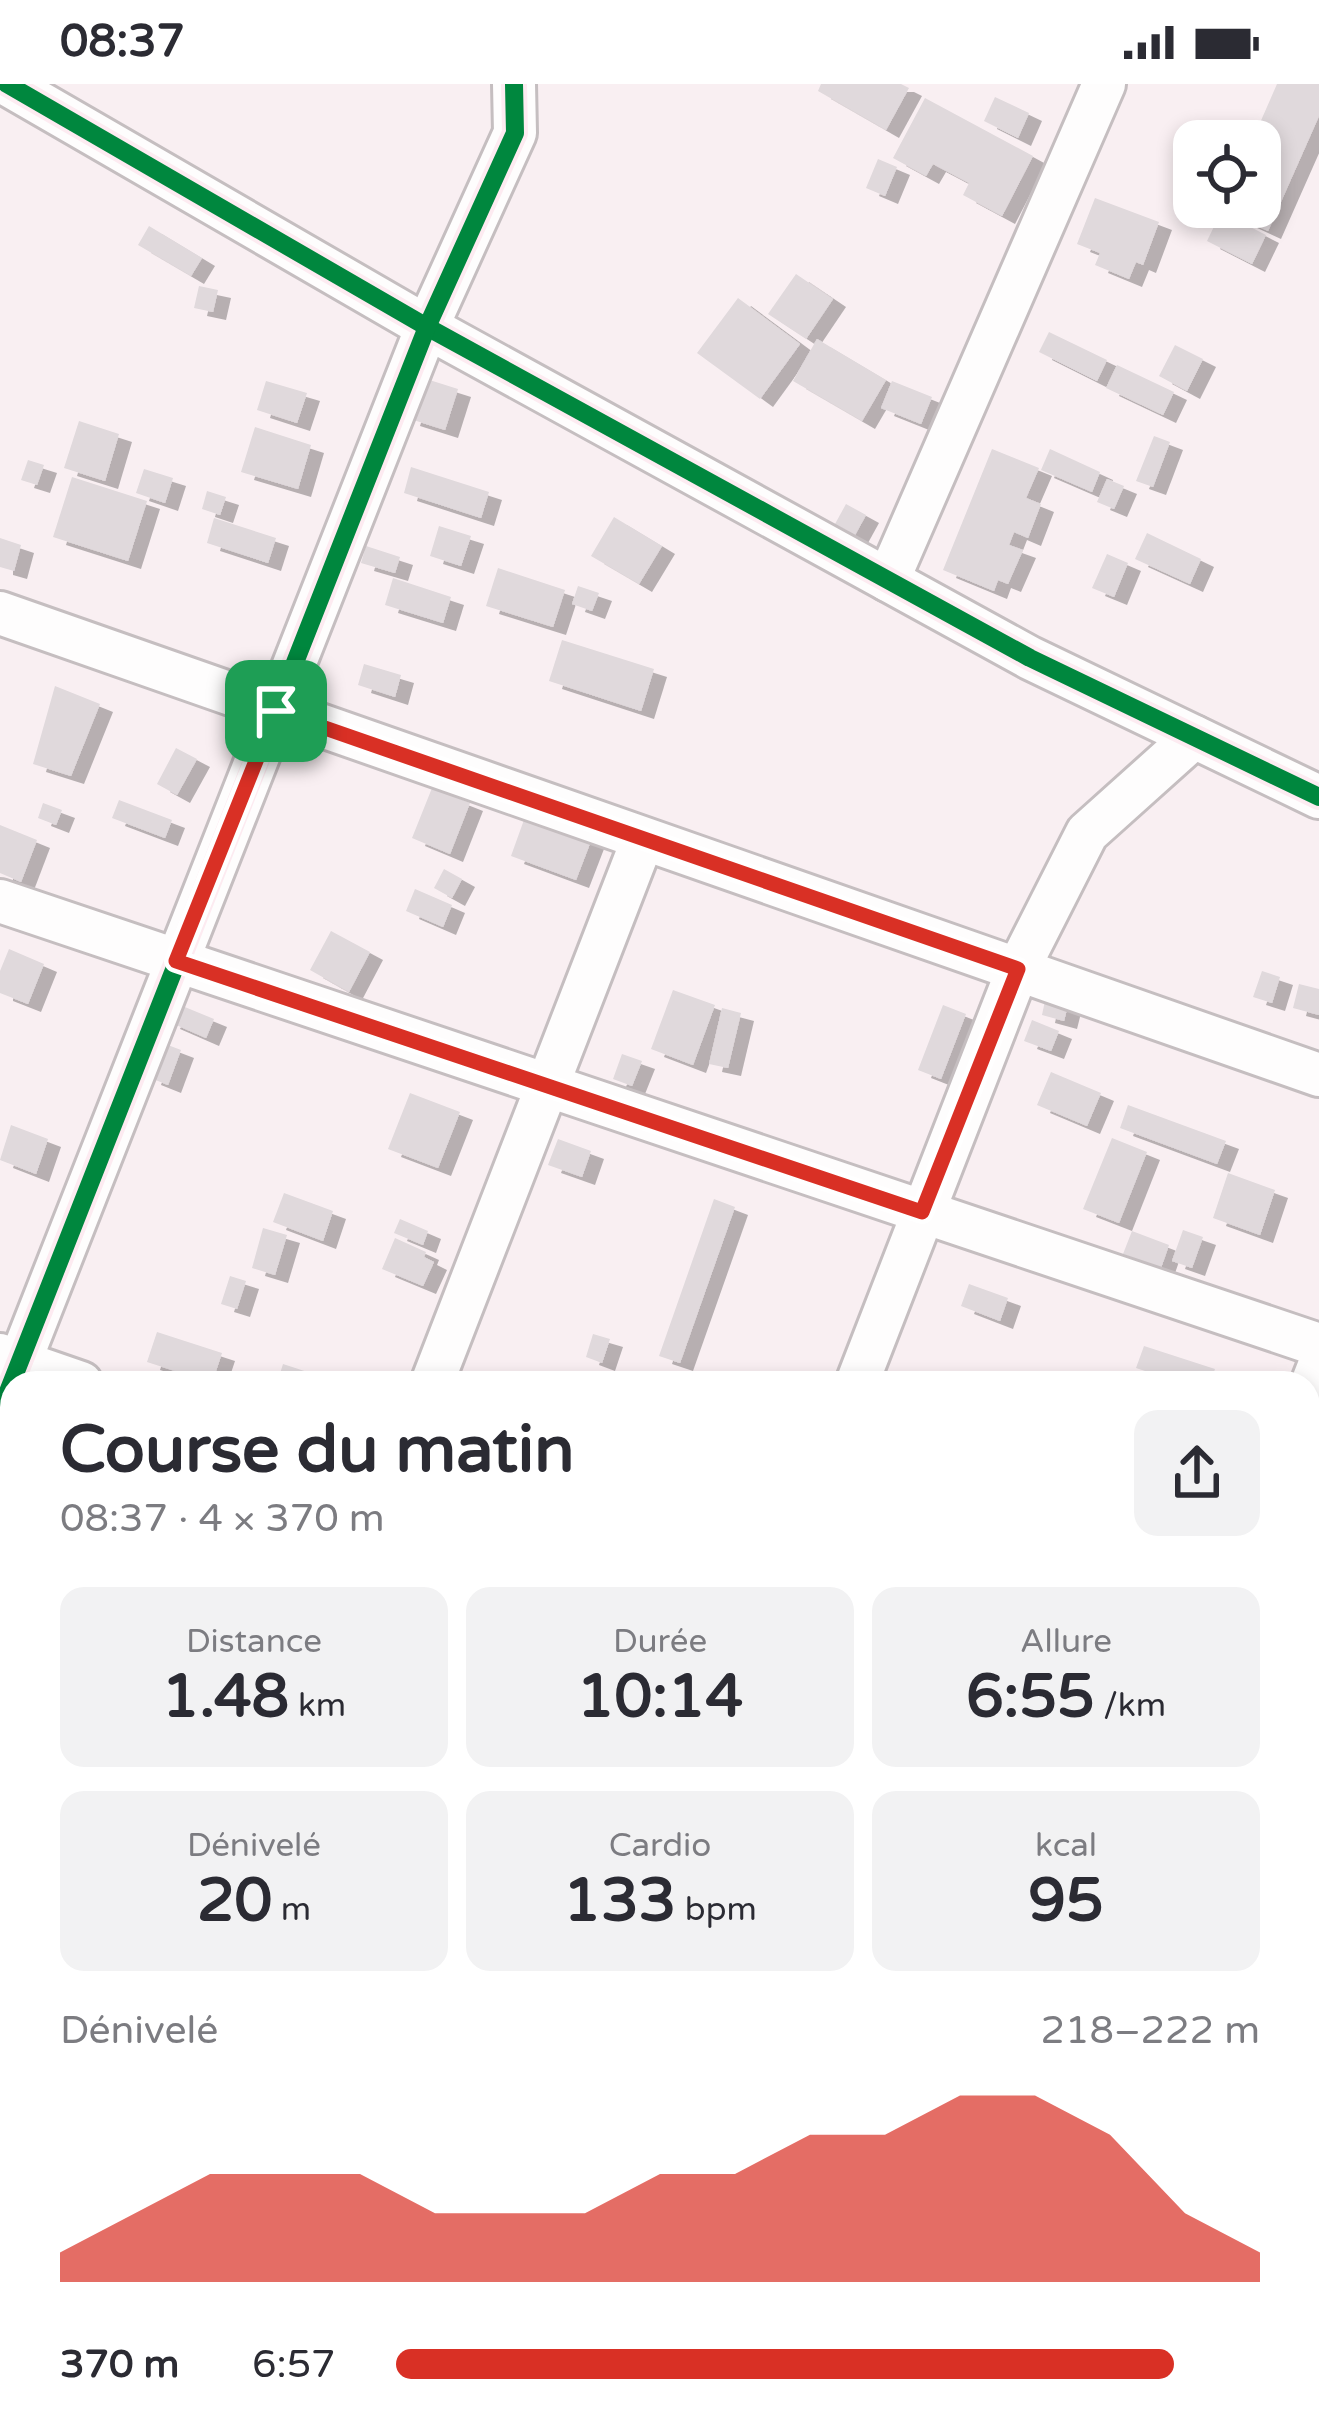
<!DOCTYPE html>
<html lang="fr">
<head>
<meta charset="utf-8">
<style>
  body { margin:0; font-family:"Varela Round",sans-serif; background:#f2f2f3; color:#2b2b33; height:100vh; display:flex; flex-direction:column; font-size:45px; white-space:nowrap }
  * { box-sizing:border-box; margin:0 }
  p { font-size:39px; color:#7c7c81 }
  .icon { flex:none; width:66px; height:66px; fill:none; stroke:currentColor; stroke-width:2; stroke-linecap:round; stroke-linejoin:round }
  .map { position:relative; flex:1; overflow:hidden }
  .sheet { position:absolute; left:0px; top:1287px; width:1320px; height:1065px; display:flex; flex-direction:column; background:#fff; border-radius:36px 36px 0 0; box-shadow:0 6px 18px #0003 }
  .sheet>* { flex:none }
  .buttons { position:absolute; left:1173px; top:36px; display:grid; gap:24px }
  .buttons a { display:grid; place-items:center; width:108px; height:108px; border-radius:24px; background:#fff; box-shadow:0 6px 18px #0003; font-size:60px }
  .pin { position:absolute; display:grid; place-items:center; width:102px; height:102px; color:#fff; margin:-51px; border-radius:24px; box-shadow:0 6px 18px #0006 }
  .round { display:grid; place-items:center; flex:none; width:126px; height:126px; border-radius:24px; background:#f2f2f3 }
  .head { display:flex; align-items:center; justify-content:space-between; height:204px; padding:0 60px }
  h1 { font-size:66px; font-weight:800; line-height:90px }
  .stats { display:grid; grid-template-columns:repeat(3,1fr); gap:18px; height:204px; padding:12px 60px }
  .stats div { display:grid; align-content:center; border-radius:24px; background:#f2f2f3; text-align:center }
  .stats b { font-size:60px; font-weight:800 }
  .stats small { font-size:33px; font-weight:400 }
  .stats p { font-size:33px }
  .chart { height:336px; padding:24px 60px }
  .chart p { display:flex; justify-content:space-between }
  .chart svg { width:100%; height:216px; margin-top:12px; fill:#d93025; opacity:.7 }
  ul { padding:0 60px; list-style:none; font-size:39px }
  li { display:grid; grid-template-columns:192px 144px 1fr; align-items:center; height:90px }
  li i { height:30px; border-radius:15px; background:#d93025 }
  .status { display:flex; justify-content:space-between; align-items:center; height:84px; padding:0 60px; background:#fff; direction:ltr }
  .status svg { height:33px; fill:currentColor }
  .map>svg:first-child { display:block }
  .building { fill:#e0d9dc; filter:url(#shadow) }
  .lines { fill:none; stroke-linecap:round; stroke-linejoin:round }
  .street-casing { stroke:#c5bec0; stroke-width:48 }
  .street { stroke:#fefdfd; stroke-width:42 }
  .cycleway-casing { stroke:#fdebf1; stroke-width:26 }
  .cycleway { stroke:#00873e; stroke-width:18 }
  .route-casing { stroke:#fff; stroke-width:24 }
  .route { stroke:#d93025; stroke-width:15 }
</style>
</head>
<body>
<div class="status"><b>08:37</b><svg viewBox="0 0 49 12"><path d="M0 12V9h3v3zM5 12V6h3v6zM10 12V3h3v9zM15 12V0h3v12zM26 1h20v11H26zM47 4h2v5h-2z"/></svg></div>
<div class="map">
<svg width="1319" height="2350" viewBox="0 0 1319 2350">
  <defs>
    <filter id="shadow"><feDropShadow dx="13" dy="8" stdDeviation="0" flood-color="#0004"/></filter>
  </defs>
  <rect width="100%" height="100%" fill="#f9eff2"/>
  <!-- building -->
  <g class="building">
    <path d="M821 0H901L909 4 886 46 818 7Z"/>
    <path d="M1277 0H1319V32L1268 147 1216 123H1260V57H1252Z"/>
    <path d="M995 13 1029 29 1018 54 984 37Z"/>
    <path d="M925 14 1033 72 1002 132 963 111 969 99 933 80 926 92 893 74Z"/>
    <path d="M878 75 897 83 885 112 866 104Z"/>
    <path d="M1095 114 1159 138 1143 181 1136 178 1129 195 1095 181 1100 169 1077 160Z"/>
    <path d="M1221 128 1266 151 1252 180 1207 157Z"/>
    <path d="M149 142 202 174 191 192 138 161Z"/>
    <path d="M796 190 833 215 806 255 768 230Z"/>
    <path d="M199 202 218 206 213 228 194 224Z"/>
    <path d="M738 214 800 260 760 315 697 269Z"/>
    <path d="M1049 248 1107 276 1097 297 1039 268Z"/>
    <path d="M817 255 886 296 862 337 793 297Z"/>
    <path d="M1175 261 1203 275 1187 307 1159 292Z"/>
    <path d="M1117 281 1174 308 1163 331 1106 304Z"/>
    <path d="M420 293 458 305 445 346 407 334Z"/>
    <path d="M266 297 307 309 297 339 257 326Z"/>
    <path d="M892 297 932 313 921 340 881 324Z"/>
    <path d="M79 337 119 350 105 397 64 384Z"/>
    <path d="M255 343 311 361 298 405 241 388Z"/>
    <path d="M1154 352 1170 358 1153 403 1136 397Z"/>
    <path d="M992 365 1039 384 1026 414 1041 420 1028 454 1014 448 1009 461 1023 466 1008 500 998 496 994 507 943 486Z"/>
    <path d="M1050 365 1100 388 1092 408 1041 386Z"/>
    <path d="M28 376 44 381 37 401 21 396Z"/>
    <path d="M411 383 489 408 481 434 404 409Z"/>
    <path d="M144 385 173 394 165 419 136 409Z"/>
    <path d="M72 393 147 417 128 477 53 453Z"/>
    <path d="M1107 395 1124 402 1114 425 1097 418Z"/>
    <path d="M207 407 226 413 220 431 202 425Z"/>
    <path d="M846 420 866 431 855 451 835 440Z"/>
    <path d="M614 433 662 462 639 500 591 472Z"/>
    <path d="M214 434 276 454 268 479 207 459Z"/>
    <path d="M439 442 471 452 461 482 430 472Z"/>
    <path d="M1147 449 1201 475 1190 500 1135 475Z"/>
    <path d="M0 454 21 461 14 487 0 483Z"/>
    <path d="M366 462 400 473 395 489 361 479Z"/>
    <path d="M1107 470 1128 479 1114 513 1092 504Z"/>
    <path d="M498 484 565 506 553 543 486 522Z"/>
    <path d="M393 494 451 513 443 539 385 521Z"/>
    <path d="M578 502 599 509 592 527 572 520Z"/>
    <path d="M562 556 654 585 641 627 549 597Z"/>
    <path d="M364 580 401 591 395 613 358 601Z"/>
    <path d="M55 602 100 620 71 692 33 680Z"/>
    <path d="M176 664 197 675 177 711 157 700Z"/>
    <path d="M432 704 470 719 450 770 412 754Z"/>
    <path d="M119 716 172 736 165 754 112 734Z"/>
    <path d="M43 719 62 726 56 741 38 734Z"/>
    <path d="M525 733 591 757 576 796 511 772Z"/>
    <path d="M0 741 37 756 21 798 0 789Z"/>
    <path d="M444 785 462 795 452 814 434 804Z"/>
    <path d="M415 805 452 821 443 843 406 827Z"/>
    <path d="M331 847 370 868 349 908 310 886Z"/>
    <path d="M9 865 44 880 28 920 0 909V887Z"/>
    <path d="M1262 887 1280 893 1272 919 1253 913Z"/>
    <path d="M1299 900 1319 905V931L1293 924Z"/>
    <path d="M673 906 715 921 693 981 651 965Z"/>
    <path d="M1046 912 1069 917 1064 937 1042 931Z"/>
    <path d="M175 919 214 935 206 954 167 937Z"/>
    <path d="M943 921 966 930 941 995 918 986Z"/>
    <path d="M722 924 741 929 728 984 709 980Z"/>
    <path d="M1032 936 1059 947 1051 967 1024 957Z"/>
    <path d="M160 958 181 966 168 1001 148 993Z"/>
    <path d="M622 970 642 977 632 1002 613 995Z"/>
    <path d="M1051 988 1101 1009 1087 1042 1037 1021Z"/>
    <path d="M410 1009 460 1028 438 1084 388 1065Z"/>
    <path d="M1128 1021 1226 1057 1217 1080 1120 1044Z"/>
    <path d="M11 1041 48 1055 36 1090 0 1076Z"/>
    <path d="M1112 1054 1147 1068 1119 1139 1083 1125Z"/>
    <path d="M558 1055 591 1067 582 1093 548 1081Z"/>
    <path d="M1228 1089 1275 1106 1260 1151 1213 1134Z"/>
    <path d="M284 1109 333 1127 323 1157 273 1138Z"/>
    <path d="M714 1115 735 1123 680 1279 659 1272Z"/>
    <path d="M400 1135 428 1147 423 1161 394 1149Z"/>
    <path d="M263 1144 287 1151 275 1191 252 1184Z"/>
    <path d="M1183 1146 1203 1153 1192 1184 1172 1177Z"/>
    <path d="M1132 1147 1169 1161 1161 1184 1123 1170Z"/>
    <path d="M395 1154 426 1168 424 1173 434 1178 423 1202 382 1185Z"/>
    <path d="M230 1192 246 1197 237 1225 221 1220Z"/>
    <path d="M969 1200 1008 1214 1000 1237 961 1222Z"/>
    <path d="M157 1248 222 1269 212 1299 147 1278Z"/>
    <path d="M593 1250 610 1255 602 1279 586 1273Z"/>
    <path d="M1144 1262 1215 1285 1210 1299H1181L1136 1284Z"/>
    <path d="M283 1280 338 1298V1299H277Z"/>
    <path d="M0 1446 12 1450V1478L0 1474Z"/>
    <path d="M1308 1459 1319 1463V1486L1308 1482Z"/>
    <path d="M1308 1647 1319 1651 1315 1675 1308 1673Z"/>
    <path d="M0 1785 12 1789 1 1829H0Z"/>
    <path d="M0 1904 12 1908V1929L0 1925Z"/>
    <path d="M1308 1924 1319 1928V1971L1308 1968Z"/>
    <path d="M12 2015V2087L0 2083V2036L4 2037Z"/>
    <path d="M4 2151 12 2154V2178L0 2174Z"/>
    <path d="M1308 2186 1319 2190V2210L1308 2206Z"/>
    <path d="M12 2205V2265L0 2260V2237Z"/>
    <path d="M402 2340H426L422 2350H398Z"/>
    <path d="M773 2340H841L837 2350H800Z"/>
  </g>
  <g class="lines">
    <defs>
      <g id="street">
        <path d="M7 0 427 243 1030 574 1319 713"/>
        <path d="M888 496 1104 0"/>
        <path d="M0 529 1319 991"/>
        <path d="M0 817 1319 1261"/>
        <path d="M0 1271 81 1299"/>
        <path d="M432 1299 643 755"/>
        <path d="M857 1299 1018 885 1087 749 1194 653"/>
        <path d="M1308 1310 1319 1282"/>
        <path d="M0 1328 427 243 515 49 514 0"/>
        <path d="M0 1701 12 1705"/>
        <path d="M1308 1715 1319 1719"/>
        <path d="M0 2115 12 2119"/>
        <path d="M1308 2161 1319 2165"/>
        <path d="M655 2340 684 2350"/>
        <path d="M25 2350 29 2340"/>
        <path d="M453 2350 456 2340"/>
        <path d="M883 2350 887 2340"/>
        <path d="M1304 2350 1319 2313"/>
      </g>
    </defs>
    <!-- street casing -->
    <use href="#street" class="street-casing"/>
    <!-- street -->
    <use href="#street" class="street"/>
    <defs>
      <g id="cycleway">
        <path d="M7 0 427 243 1030 574 1319 713"/>
        <path d="M0 1328 427 243 515 49 514 0"/>
      </g>
    </defs>
    <!-- cycleway casing -->
    <use href="#cycleway" class="cycleway-casing"/>
    <!-- cycleway -->
    <use href="#cycleway" class="cycleway"/>
  </g>
  <g class="lines">
    <defs>
      <path id="route" d="M276 627 1018 885 922 1128 176 877Z"/>
    </defs>
    <!-- route casing -->
    <use href="#route" class="route-casing"/>
    <!-- route -->
    <use href="#route" class="route"/>
  </g>
</svg>
<div class="buttons">
<a><svg class="icon" aria-label="locate" viewBox="0 0 24 24"><circle cx="12" cy="12" r="6"/><path d="M12 2v4M12 18v4M2 12h4M18 12h4"/></svg></a>
</div>
<div class="pin" style="left:276px;top:627px;background:#1e9e55"><svg class="icon" aria-label="arrive" viewBox="0 0 24 24"><path d="M6 21V4h12l-3 4 3 4H6"/></svg></div>
<section class="sheet">
<div class="head"><div><h1>Course du matin</h1><p>08:37 · 4 × 370 m</p></div><a class="round"><svg class="icon" aria-label="share" viewBox="0 0 24 24"><path d="M12 15V3M7 8l5-5 5 5M5 13v7h14v-7"/></svg></a></div>
<div class="stats">
<div><p>Distance</p><b>1.48<small> km</small></b></div>
<div><p>Durée</p><b>10:14</b></div>
<div><p>Allure</p><b>6:55<small> /km</small></b></div>
</div>
<div class="stats">
<div><p>Dénivelé</p><b>20<small> m</small></b></div>
<div><p>Cardio</p><b>133<small> bpm</small></b></div>
<div><p>kcal</p><b>95</b></div>
</div>
<div class="chart"><p><span>Dénivelé</span>218–222 m</p>
<svg viewBox="0 0 160 44" preserveAspectRatio="none"><path d="M0 44V38L10 30L20 22L30 22L40 22L50 30L60 30L70 30L80 22L90 22L100 14L110 14L120 6L130 6L140 14L150 30L160 38V44z"/></svg>
</div>
<ul>
<li><b>370 m</b>6:57<i style="width:90%"></i></li>
</ul>
</section>
</div>
</body>
</html>
